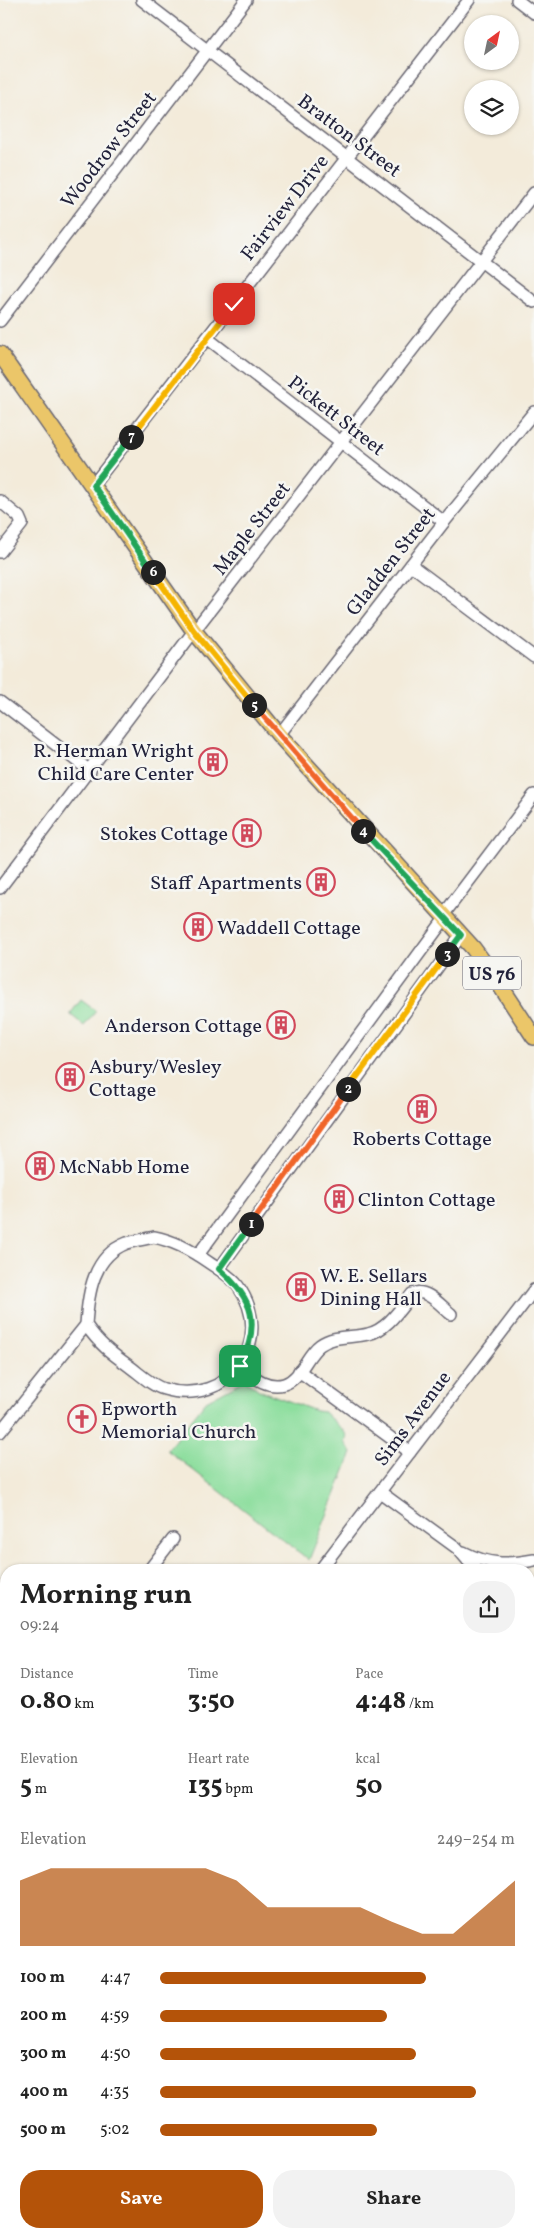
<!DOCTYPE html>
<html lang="en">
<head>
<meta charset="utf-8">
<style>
  body { margin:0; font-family:Vollkorn,serif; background:#f2f2f2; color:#222; height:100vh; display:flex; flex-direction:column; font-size:19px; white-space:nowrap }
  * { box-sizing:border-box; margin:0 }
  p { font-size:16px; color:#767676 }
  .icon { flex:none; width:28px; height:28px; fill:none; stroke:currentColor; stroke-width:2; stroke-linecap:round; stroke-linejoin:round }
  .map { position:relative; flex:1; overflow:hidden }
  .panel { position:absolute; left:0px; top:1564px; width:535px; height:674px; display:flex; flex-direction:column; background:#fff; border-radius:20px 20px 0 0; box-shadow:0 1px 4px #0004 }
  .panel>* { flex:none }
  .needle { width:32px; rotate:33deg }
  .buttons { position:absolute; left:464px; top:15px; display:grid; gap:10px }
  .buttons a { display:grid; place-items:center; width:55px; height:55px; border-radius:50%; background:#fff; box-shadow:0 1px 4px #0004; font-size:25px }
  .pin { position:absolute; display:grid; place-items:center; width:42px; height:42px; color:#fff; margin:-21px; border-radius:10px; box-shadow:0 2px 8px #0006 }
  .km { position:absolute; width:25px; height:25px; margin:-12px; border-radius:50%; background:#222; color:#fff; font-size:14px; line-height:25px; text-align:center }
  .round { display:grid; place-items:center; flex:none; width:52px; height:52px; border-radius:20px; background:#f2f2f2 }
  .overview { display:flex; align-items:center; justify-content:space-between; height:85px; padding:0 20px }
  h1 { font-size:28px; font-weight:700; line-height:38px }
  .metrics { display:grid; grid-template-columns:repeat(3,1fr); gap:8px; height:85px; padding:5px 20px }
  .metrics div { display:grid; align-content:center }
  .metrics b { font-size:25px; font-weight:700 }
  .metrics small { font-size:14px; font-weight:400 }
  .metrics p { font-size:14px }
  .chart { height:140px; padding:10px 20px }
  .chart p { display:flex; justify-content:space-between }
  .chart svg { width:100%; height:90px; margin-top:5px; fill:#b45309; opacity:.7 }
  .primary-button { display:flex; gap:10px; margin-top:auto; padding:10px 20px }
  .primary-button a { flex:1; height:58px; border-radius:20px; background:#b45309; color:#fff; font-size:20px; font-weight:700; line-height:58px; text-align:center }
  .primary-button a+a { background:#f2f2f2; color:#222 }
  ul { padding:0 20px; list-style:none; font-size:16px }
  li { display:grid; grid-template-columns:80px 60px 1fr; align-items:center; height:38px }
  li i { height:12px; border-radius:6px; background:#b45309 }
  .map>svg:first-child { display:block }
  .green { fill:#8dde9e; stroke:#58806c }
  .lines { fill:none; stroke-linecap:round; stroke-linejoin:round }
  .minor-casing { stroke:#6b6873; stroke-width:14 }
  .major-casing { stroke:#6b6873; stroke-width:18 }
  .minor { stroke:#fff; stroke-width:11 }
  .major { stroke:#ebc669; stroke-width:15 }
  .split-1-casing { stroke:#fff; stroke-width:10 }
  .split-2-casing { stroke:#fff; stroke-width:10 }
  .split-3-casing { stroke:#fff; stroke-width:10 }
  .split-4-casing { stroke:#fff; stroke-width:10 }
  .split-5-casing { stroke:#fff; stroke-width:10 }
  .split-6-casing { stroke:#fff; stroke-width:10 }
  .split-7-casing { stroke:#fff; stroke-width:10 }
  .split-8-casing { stroke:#fff; stroke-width:10 }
  .split-1 { stroke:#22a559; stroke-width:6 }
  .split-2 { stroke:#f0652b; stroke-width:6 }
  .split-3 { stroke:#f5b400; stroke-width:6 }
  .split-4 { stroke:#22a559; stroke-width:6 }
  .split-5 { stroke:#f0652b; stroke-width:6 }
  .split-6 { stroke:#f5b400; stroke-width:6 }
  .split-7 { stroke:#22a559; stroke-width:6 }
  .split-8 { stroke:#f5b400; stroke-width:6 }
  .labels { text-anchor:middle; stroke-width:5; stroke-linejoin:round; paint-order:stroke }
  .shield { fill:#f6f6f2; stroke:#626272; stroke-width:1 }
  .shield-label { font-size:19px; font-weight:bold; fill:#22223b }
  .street-label { font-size:20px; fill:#22223b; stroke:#f6f6f2 }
  .poi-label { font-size:20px; fill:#22223b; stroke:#f6f6f2; text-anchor:start }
</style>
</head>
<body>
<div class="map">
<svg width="534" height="2237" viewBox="0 0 534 2237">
  <rect width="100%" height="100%" fill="#f6f6f2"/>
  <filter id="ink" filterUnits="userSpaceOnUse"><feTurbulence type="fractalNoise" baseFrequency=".02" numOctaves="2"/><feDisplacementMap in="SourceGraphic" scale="10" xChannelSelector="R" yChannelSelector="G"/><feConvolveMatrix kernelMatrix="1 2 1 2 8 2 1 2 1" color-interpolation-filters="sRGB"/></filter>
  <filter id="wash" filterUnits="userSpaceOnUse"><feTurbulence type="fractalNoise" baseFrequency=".0096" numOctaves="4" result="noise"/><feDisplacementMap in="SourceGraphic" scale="20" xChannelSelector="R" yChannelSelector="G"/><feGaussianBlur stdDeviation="1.12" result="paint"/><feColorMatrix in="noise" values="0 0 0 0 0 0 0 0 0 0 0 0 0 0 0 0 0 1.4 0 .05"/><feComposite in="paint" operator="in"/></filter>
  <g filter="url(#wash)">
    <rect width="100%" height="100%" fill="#f3ebda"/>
    <!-- green -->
    <g class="green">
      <path d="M81 1000 96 1011 84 1026 70 1014Z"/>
      <path d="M245 1380 259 1390 316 1411 324 1412C332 1421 340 1425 347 1436L345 1442 352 1453 309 1560 167 1450 206 1401Z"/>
    </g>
  </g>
  <g filter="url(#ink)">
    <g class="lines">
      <defs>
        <g id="minor">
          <path d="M142 0 534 302"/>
          <path d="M517 0 534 13"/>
          <path d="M0 321 246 0"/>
          <path d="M207 338 444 522"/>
          <path d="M93 485 469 0"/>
          <path d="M0 501 19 517 22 524 0 552"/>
          <path d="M411 565 534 657"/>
          <path d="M0 702 90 771"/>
          <path d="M279 735 444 522 534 412"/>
          <path d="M0 888 194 631 534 193"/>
          <path d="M444 914 534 795"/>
          <path d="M154 1237C175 1241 191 1250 208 1262 218 1269 231 1276 238 1286 277 1341 228 1408 164 1389 152 1386 140 1374 129 1366 111 1353 99 1344 86 1325 88 1293 93 1256 127 1243 136 1240 146 1239 154 1237Z"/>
          <path d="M198 1255 446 917"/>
          <path d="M219 1269 461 935"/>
          <path d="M240 1366C253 1376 266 1389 284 1384 301 1379 306 1355 320 1345 334 1335 352 1338 368 1334 387 1330 400 1309 412 1294 426 1287 441 1306 451 1314"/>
          <path d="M299 1371 410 1452"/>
          <path d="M0 1432 86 1325"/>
          <path d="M380 1492 457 1548 476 1570"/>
          <path d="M463 1552C488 1565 507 1565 534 1560"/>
          <path d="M149 1570 173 1539"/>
          <path d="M320 1570 534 1290"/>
          <path d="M529 1796H534"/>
          <path d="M529 1911 534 1956"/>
          <path d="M0 1999 6 1991"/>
          <path d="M0 2035 6 2040"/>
          <path d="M529 2042 534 2034"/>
          <path d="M254 2231 261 2237"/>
          <path d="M123 2237 128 2231"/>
          <path d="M410 2237 414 2231"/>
        </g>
        <g id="major">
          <path d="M0 354 194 631 279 735 473 948 496 979 534 1037"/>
          <path d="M0 1698 6 1703"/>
          <path d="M529 2107 534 2111"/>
        </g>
      </defs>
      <!-- minor casing -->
      <use href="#minor" class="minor-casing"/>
      <!-- major casing -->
      <use href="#major" class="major-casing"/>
      <!-- minor -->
      <use href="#minor" class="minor"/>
      <!-- major -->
      <use href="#major" class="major"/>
    </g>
  </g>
  <g class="lines" filter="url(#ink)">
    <defs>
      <path id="split-1" d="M240 1366C261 1324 254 1299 219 1269L251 1224"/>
      <path id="split-2" d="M251 1224 348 1089"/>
      <path id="split-3" d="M348 1089 447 954"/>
      <path id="split-4" d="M363 831 461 935 447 954"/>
      <path id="split-5" d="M254 705 363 831"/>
      <path id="split-6" d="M153 572 194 631 254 705"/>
      <path id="split-7" d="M131 437 93 485 153 572"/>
      <path id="split-8" d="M131 437 234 304"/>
    </defs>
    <!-- split-1 casing -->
    <use href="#split-1" class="split-1-casing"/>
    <!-- split-2 casing -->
    <use href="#split-2" class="split-2-casing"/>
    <!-- split-3 casing -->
    <use href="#split-3" class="split-3-casing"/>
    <!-- split-4 casing -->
    <use href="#split-4" class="split-4-casing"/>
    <!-- split-5 casing -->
    <use href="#split-5" class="split-5-casing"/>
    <!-- split-6 casing -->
    <use href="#split-6" class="split-6-casing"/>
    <!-- split-7 casing -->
    <use href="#split-7" class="split-7-casing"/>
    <!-- split-8 casing -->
    <use href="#split-8" class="split-8-casing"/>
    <!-- split-1 -->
    <use href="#split-1" class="split-1"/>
    <!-- split-2 -->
    <use href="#split-2" class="split-2"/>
    <!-- split-3 -->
    <use href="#split-3" class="split-3"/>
    <!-- split-4 -->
    <use href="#split-4" class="split-4"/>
    <!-- split-5 -->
    <use href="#split-5" class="split-5"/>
    <!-- split-6 -->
    <use href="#split-6" class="split-6"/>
    <!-- split-7 -->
    <use href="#split-7" class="split-7"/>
    <!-- split-8 -->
    <use href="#split-8" class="split-8"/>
  </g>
  <!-- icons -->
  <defs>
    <symbol id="building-ring" viewBox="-11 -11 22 22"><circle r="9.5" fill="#f6f6f2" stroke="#d1495b" stroke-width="1.5"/><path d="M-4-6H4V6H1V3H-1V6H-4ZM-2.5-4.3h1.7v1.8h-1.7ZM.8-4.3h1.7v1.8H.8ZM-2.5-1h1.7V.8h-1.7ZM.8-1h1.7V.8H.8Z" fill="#d1495b"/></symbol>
    <symbol id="church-ring" viewBox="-11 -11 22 22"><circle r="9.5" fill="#f6f6f2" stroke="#d1495b" stroke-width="1.5"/><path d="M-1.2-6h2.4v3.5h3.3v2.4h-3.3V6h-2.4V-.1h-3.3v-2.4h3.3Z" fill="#d1495b"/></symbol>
  </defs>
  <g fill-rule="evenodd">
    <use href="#building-ring" x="197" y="746" width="32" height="32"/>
    <use href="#building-ring" x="231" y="817" width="32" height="32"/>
    <use href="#building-ring" x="305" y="866" width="32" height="32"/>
    <use href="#building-ring" x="182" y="911" width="32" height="32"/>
    <use href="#building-ring" x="265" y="1009" width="32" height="32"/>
    <use href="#building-ring" x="54" y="1061" width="32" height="32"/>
    <use href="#building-ring" x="406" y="1093" width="32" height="32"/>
    <use href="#building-ring" x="24" y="1150" width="32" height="32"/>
    <use href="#building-ring" x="323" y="1183" width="32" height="32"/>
    <use href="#building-ring" x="285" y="1271" width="32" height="32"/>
    <use href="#church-ring" x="66" y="1403" width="32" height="32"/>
  </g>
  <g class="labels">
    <!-- shield labels -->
    <rect class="shield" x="463" y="956.5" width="58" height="33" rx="4"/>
    <g class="shield-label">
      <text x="492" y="980">US 76</text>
    </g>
    <!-- street labels -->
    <g class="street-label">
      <text transform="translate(350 135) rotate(37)" y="7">Bratton Street</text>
      <text transform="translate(108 149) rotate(-52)" y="7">Woodrow Street</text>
      <text transform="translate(284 207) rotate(-52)" y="7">Fairview Drive</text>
      <text transform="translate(337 415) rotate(38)" y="7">Pickett Street</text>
      <text transform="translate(251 528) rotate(-52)" y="7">Maple Street</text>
      <text transform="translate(390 561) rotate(-52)" y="7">Gladden Street</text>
      <text transform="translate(412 1418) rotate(-53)" y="7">Sims Avenue</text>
    </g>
    <!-- poi labels -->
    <g class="poi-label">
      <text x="194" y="757" text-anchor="end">R. Herman Wright<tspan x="194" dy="23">Child Care Center</tspan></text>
      <text x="228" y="840" text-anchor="end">Stokes Cottage</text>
      <text x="302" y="889" text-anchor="end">Staff Apartments</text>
      <text x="217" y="934">Waddell Cottage</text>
      <text x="262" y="1032" text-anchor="end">Anderson Cottage</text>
      <text x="89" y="1073">Asbury/Wesley<tspan x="89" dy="23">Cottage</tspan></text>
      <text x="422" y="1145" text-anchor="middle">Roberts Cottage</text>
      <text x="59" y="1173">McNabb Home</text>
      <text x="358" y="1206">Clinton Cottage</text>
      <text x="320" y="1282">W. E. Sellars<tspan x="320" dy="23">Dining Hall</tspan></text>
      <text x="101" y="1415">Epworth<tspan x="101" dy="23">Memorial Church</tspan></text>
    </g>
  </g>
</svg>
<div class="buttons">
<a><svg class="needle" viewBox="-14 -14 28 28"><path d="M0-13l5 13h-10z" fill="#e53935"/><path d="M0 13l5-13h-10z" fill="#767676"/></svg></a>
<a><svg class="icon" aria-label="layers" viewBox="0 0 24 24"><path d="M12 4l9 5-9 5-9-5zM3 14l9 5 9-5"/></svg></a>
</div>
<div class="pin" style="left:240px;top:1366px;background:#1e9e55"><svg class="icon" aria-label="arrive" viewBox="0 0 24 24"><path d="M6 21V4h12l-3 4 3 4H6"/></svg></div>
<div class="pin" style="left:234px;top:304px;background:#d93025"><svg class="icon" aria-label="check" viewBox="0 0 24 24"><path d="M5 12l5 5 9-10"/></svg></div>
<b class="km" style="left:251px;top:1224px">1</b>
<b class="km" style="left:348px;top:1089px">2</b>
<b class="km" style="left:447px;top:954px">3</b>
<b class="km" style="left:363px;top:831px">4</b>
<b class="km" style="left:254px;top:705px">5</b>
<b class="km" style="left:153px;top:572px">6</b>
<b class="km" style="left:131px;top:437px">7</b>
<section class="panel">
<div class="overview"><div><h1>Morning run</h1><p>09:24</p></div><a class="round"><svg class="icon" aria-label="share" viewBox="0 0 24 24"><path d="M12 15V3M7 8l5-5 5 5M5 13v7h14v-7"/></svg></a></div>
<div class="metrics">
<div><p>Distance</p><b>0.80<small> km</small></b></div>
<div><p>Time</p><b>3:50</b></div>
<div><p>Pace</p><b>4:48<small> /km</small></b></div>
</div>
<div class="metrics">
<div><p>Elevation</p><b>5<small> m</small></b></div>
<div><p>Heart rate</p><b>135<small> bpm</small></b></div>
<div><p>kcal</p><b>50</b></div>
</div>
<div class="chart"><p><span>Elevation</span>249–254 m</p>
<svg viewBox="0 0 160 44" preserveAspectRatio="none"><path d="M0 44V12L10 6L20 6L30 6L40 6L50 6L60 6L70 12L80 25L90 25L100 25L110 25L120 32L130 38L140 38L150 25L160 12V44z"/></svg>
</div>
<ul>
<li><b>100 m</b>4:47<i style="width:75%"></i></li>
<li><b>200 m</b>4:59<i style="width:64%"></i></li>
<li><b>300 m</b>4:50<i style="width:72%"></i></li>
<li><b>400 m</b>4:35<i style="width:89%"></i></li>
<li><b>500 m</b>5:02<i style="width:61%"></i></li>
</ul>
<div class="primary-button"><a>Save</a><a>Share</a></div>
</section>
</div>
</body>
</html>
